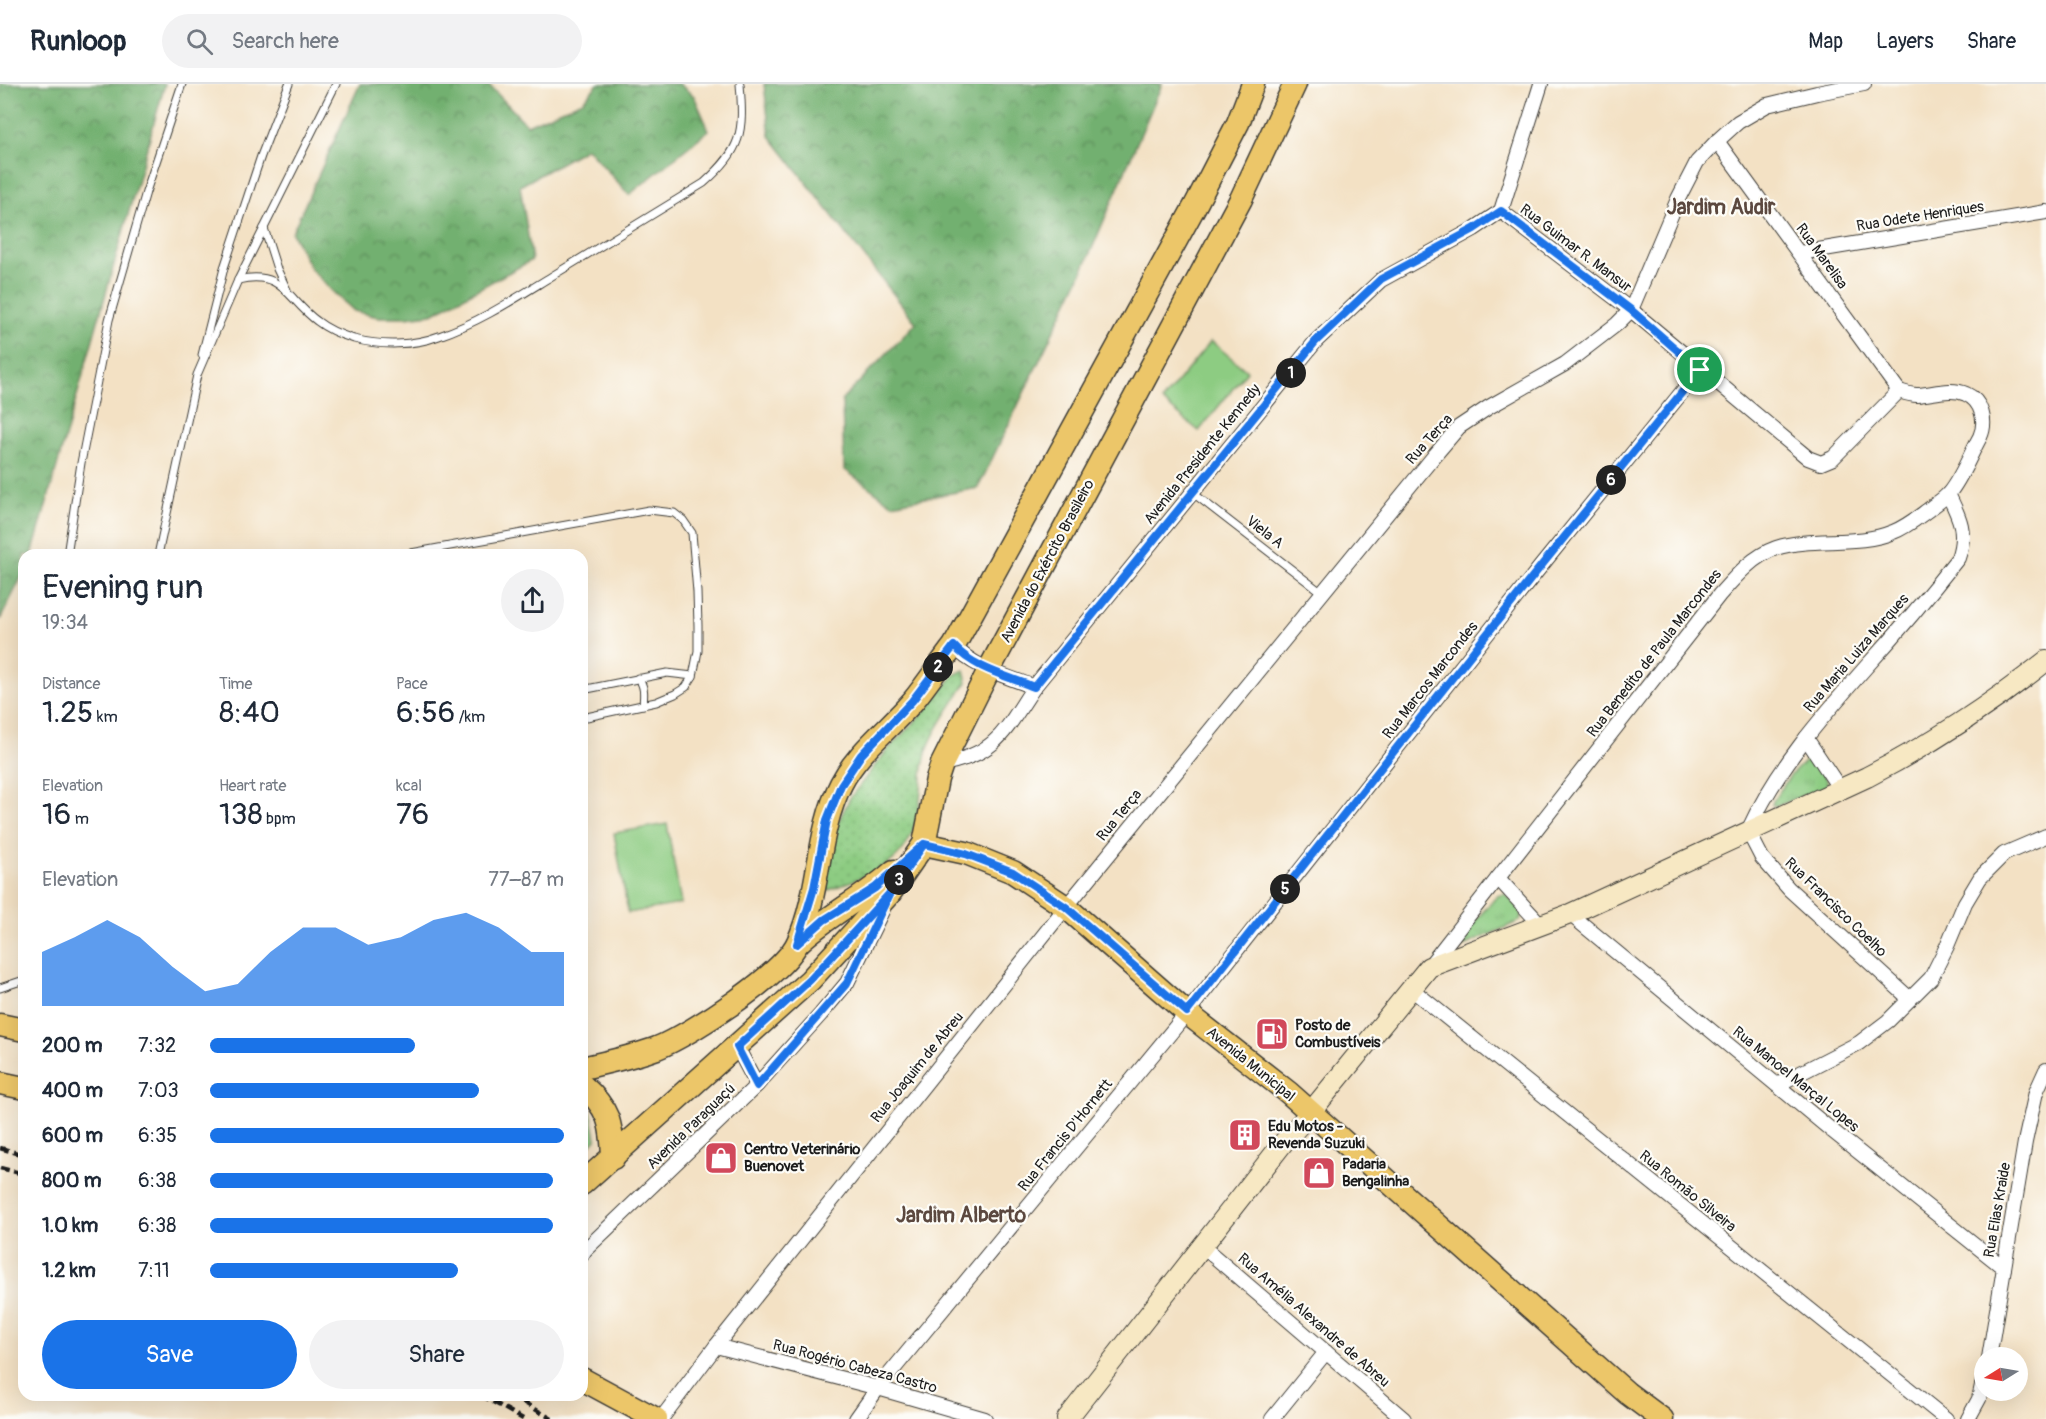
<!DOCTYPE html>
<html lang="en">
<head>
<meta charset="utf-8">
<style>
  body { margin:0; font-family:Pangolin,sans-serif; background:#f2f2f3; color:#1f2937; height:100vh; display:flex; flex-direction:column; font-size:22px; white-space:nowrap }
  * { box-sizing:border-box; margin:0 }
  p { font-size:20px; color:#747a83 }
  .icon { flex:none; width:33px; height:33px; fill:none; stroke:currentColor; stroke-width:2; stroke-linecap:round; stroke-linejoin:round }
  .map { position:relative; flex:1; overflow:hidden }
  .details { position:absolute; left:18px; top:465px; width:570px; height:852px; display:flex; flex-direction:column; background:#fff; border-radius:18px; box-shadow:0 6px 24px #0002 }
  .details>* { flex:none }
  .needle { width:39px; rotate:259deg }
  .controls { position:absolute; left:1974px; top:1263px; display:grid; gap:12px }
  .controls a { display:grid; place-items:center; width:54px; height:54px; border-radius:50%; background:#fff; box-shadow:0 6px 24px #0002; font-size:30px }
  .pin { position:absolute; display:grid; place-items:center; width:51px; height:51px; color:#fff; margin:-26px; border:3px solid #fff; border-radius:50%; box-shadow:0 2px 6px #0007 }
  .km { position:absolute; width:30px; height:30px; margin:-15px; border-radius:50%; background:#222; color:#fff; font-size:16px; line-height:30px; text-align:center }
  .round { display:grid; place-items:center; flex:none; width:63px; height:63px; border-radius:32px; background:#f2f2f3 }
  .headline { display:flex; align-items:center; justify-content:space-between; height:102px; padding:0 24px }
  h1 { font-size:33px; font-weight:600; line-height:45px }
  .metrics { display:grid; grid-template-columns:repeat(3,1fr); gap:9px; height:102px; padding:6px 24px }
  .metrics div { display:grid; align-content:center }
  .metrics b { font-size:30px; font-weight:600 }
  .metrics small { font-size:16px; font-weight:400 }
  .metrics p { font-size:16px }
  .chart { height:168px; padding:12px 24px }
  .chart p { display:flex; justify-content:space-between }
  .chart svg { width:100%; height:108px; margin-top:6px; fill:#1a73e8; opacity:.7 }
  .button { display:flex; gap:12px; margin-top:auto; padding:12px 24px }
  .button a { flex:1; height:69px; border-radius:36px; background:#1a73e8; color:#fff; font-size:24px; font-weight:600; line-height:69px; text-align:center }
  .button a+a { background:#f2f2f3; color:#1f2937 }
  ul { padding:0 24px; list-style:none; font-size:20px }
  li { display:grid; grid-template-columns:96px 72px 1fr; align-items:center; height:45px }
  li i { height:15px; border-radius:8px; background:#1a73e8 }
  header { display:flex; align-items:center; gap:36px; box-sizing:border-box; height:84px; padding:0 30px; background:#fff; border-bottom:2px solid #e0e1e3 }
  header strong { font-size:28px }
  nav { display:flex; gap:33px; margin-inline-start:auto; font-size:21px }
  .search { width:420px; height:54px; background:#f2f2f3; display:flex; align-items:center; gap:15px; box-sizing:border-box; padding:0 21px; border-radius:33px; color:#747a83; font-size:22px }
  .map>svg:first-child { display:block }
  .grass { fill:url(#grass-dots); stroke:#54744f; stroke-width:1.5 }
  .forest { fill:url(#forest-crowns); stroke:#476646; stroke-width:1.5 }
  .park { fill:url(#park-tufts); stroke:#54744f; stroke-width:1.5 }
  .pitch { fill:#8dcc82; stroke:#54744f; stroke-width:1.5 }
  .lines { fill:none; stroke-linecap:round; stroke-linejoin:round }
  .service-casing { stroke:#3c3a35; stroke-width:9 }
  .minor-casing { stroke:#3c3a35; stroke-width:16 }
  .secondary-casing { stroke:#3c3a35; stroke-width:22 }
  .primary-casing { stroke:#3c3a35; stroke-width:25 }
  .service { stroke:#fff; stroke-width:7 }
  .minor { stroke:#fff; stroke-width:14 }
  .secondary { stroke:#f7e8c3; stroke-width:20 }
  .primary { stroke:#ecc669; stroke-width:22 }
  .rail { stroke:#1c1c1c; stroke-width:4.5; stroke-dasharray:9 4.5; stroke-linecap:butt }
  .route-casing { stroke:#fff; stroke-width:12 }
  .route { stroke:#1a73e8; stroke-width:8 }
  .labels { text-anchor:middle; stroke-width:4.5; stroke-linejoin:round; paint-order:stroke }
  .street-label { font-size:15px; fill:#1c1c1c; stroke:#fdfcf7 }
  .poi-label { font-size:15px; font-weight:bold; fill:#1c1c1c; stroke:#fdfcf7; text-anchor:start }
  .district-label { font-size:21px; font-weight:bold; fill:#5b483f; stroke:#fdfcf7 }
</style>
</head>
<body>
<header>
<strong>Runloop</strong>
<div class="search"><svg class="icon" aria-label="search" viewBox="0 0 24 24"><circle cx="10" cy="10" r="6"/><path d="M15 15l6 6"/></svg>Search here</div>
<nav><a>Map</a><a>Layers</a><a>Share</a></nav>
</header>
<div class="map">
<svg width="2046" height="1335" viewBox="0 0 2046 1335">
  <defs>
    <pattern id="grass-dots" width="8" height="8" patternUnits="userSpaceOnUse" patternTransform="scale(1.5)"><rect width="8" height="8" fill="#8dcc82"/><path d="M2 2h.1M6 6h.1" fill="none" stroke="#79af70" stroke-width="1.8" stroke-linecap="round"/></pattern>
    <pattern id="forest-crowns" width="20" height="18" patternUnits="userSpaceOnUse" patternTransform="scale(1.5)"><rect width="20" height="18" fill="#72b070"/><path d="M2 6a3 3 0 1 1 6 0M12 15a3 3 0 1 1 6 0" fill="none" stroke="#5d8e5b"/></pattern>
    <pattern id="park-tufts" width="24" height="20" patternUnits="userSpaceOnUse" patternTransform="scale(1.5)"><rect width="24" height="20" fill="#8dcc82"/><path d="M3 7l-1-3M5 7V3M7 7l1-3M15 17l-1-3M17 17v-4M19 17l1-3" fill="none" stroke="#79af70"/></pattern>
  </defs>
  <rect width="100%" height="100%" fill="#fdfcf7"/>
  <filter id="ink" filterUnits="userSpaceOnUse"><feTurbulence type="fractalNoise" baseFrequency=".0167" numOctaves="2"/><feDisplacementMap in="SourceGraphic" scale="12" xChannelSelector="R" yChannelSelector="G"/><feConvolveMatrix kernelMatrix="1 2 1 2 8 2 1 2 1" color-interpolation-filters="sRGB"/></filter>
  <filter id="wash" filterUnits="userSpaceOnUse"><feTurbulence type="fractalNoise" baseFrequency=".008" numOctaves="4" result="noise"/><feDisplacementMap in="SourceGraphic" scale="24" xChannelSelector="R" yChannelSelector="G"/><feGaussianBlur stdDeviation="1.35" result="paint"/><feColorMatrix in="noise" values="0 0 0 0 0 0 0 0 0 0 0 0 0 0 0 0 0 1.4 0 .05"/><feComposite in="paint" operator="in"/></filter>
  <g filter="url(#wash)">
    <rect width="100%" height="100%" fill="#f3e1c4"/>
    <!-- grass -->
    <path class="grass" d="M964 586 967 598C954 618 938 639 929 661 922 677 922 697 920 715 912 782 882 784 827 807L826 797 836 742 850 714 888 665 924 628 954 591Z"/>
    <!-- forest -->
    <g class="forest">
      <path d="M0 0H165L32 471H24V488L0 536Z"/>
      <path d="M360 0H488L527 41 583 17 598 0H679L694 12 709 46 629 111 587 64 520 102 532 176 432 230 406 233H378L354 227 333 208 311 185 292 149Z"/>
      <path d="M764 0H1162L1083 186 978 404 892 420 844 385 842 316 916 239 770 52Z"/>
    </g>
    <!-- park -->
    <g class="park">
      <path d="M1806 676 1819 681 1828 699 1825 703 1777 722 1772 721 1773 717 1790 692Z"/>
      <path d="M1505 810 1522 826 1520 837 1461 863 1455 864 1458 856 1497 812Z"/>
      <path d="M582 1025 591 1028 596 1055 582 1070Z"/>
    </g>
    <!-- pitch -->
    <g class="pitch">
      <path d="M1211 257 1247 287 1199 347 1162 317Z"/>
      <path d="M667 740 681 820 628 829 614 749Z"/>
    </g>
  </g>
  <g filter="url(#ink)">
    <g class="lines">
      <defs>
        <g id="service">
          <path d="M264 144 277 185 287 206"/>
          <path d="M238 196C283 185 287 215 317 237 327 245 341 251 354 255 381 262 413 262 439 252 480 238 516 214 552 192 603 161 653 130 704 99 742 65 744 49 740 0"/>
          <path d="M202 271 224 184 261 72 289 0"/>
          <path d="M1193 409 1322 509"/>
          <path d="M67 471 81 379 109 236 146 108 182 0"/>
          <path d="M158 471 197 291 238 196 336 0"/>
          <path d="M400 471 649 426 674 429 683 436 692 449 697 508 698 542V567L693 592 686 603 675 610 656 618 582 634"/>
          <path d="M638 594C645 602 644 611 643 621"/>
          <path d="M582 606 667 589 693 592"/>
          <path d="M0 904 24 896"/>
        </g>
        <g id="minor">
          <path d="M1717 57 1899 307"/>
          <path d="M1501 127 1631 226 1808 374 1821 379 1833 374 1899 307"/>
          <path d="M1800 169 2046 128"/>
          <path d="M954 562C973 584 1007 592 1034 603"/>
          <path d="M1806 654 1840 705"/>
          <path d="M942 680C998 670 1005 646 1034 603L1316 257 1381 196 1474 145 1501 127 1541 0"/>
          <path d="M1498 794 1541 841"/>
          <path d="M1570 830 1830 1045 2004 1184"/>
          <path d="M1430 881 1720 510C1736 492 1753 472 1776 464 1813 452 1857 463 1893 448 1906 443 1917 434 1928 426 1934 421 1944 415 1949 409 1962 393 1970 371 1980 353 1987 338 1982 317 1966 310 1951 303 1933 310 1917 311 1911 311 1905 309 1899 307"/>
          <path d="M1410 904 1946 1335"/>
          <path d="M1910 915 1789 805 1762 774 1748 747C1776 685 1821 634 1866 583 1898 548 1929 511 1958 474 1967 448 1960 434 1948 410"/>
          <path d="M737 963 757 1001"/>
          <path d="M1777 1001 1859 959 1888 937 1931 894 1947 862 1965 819 1980 794 2004 770 2046 752"/>
          <path d="M1202 1162 1404 1335"/>
          <path d="M582 1171 585 1166 757 1001 821 930 847 899 883 825"/>
          <path d="M716 1262 878 1304 985 1335"/>
          <path d="M1989 1274 2025 1058 2036 1008 2046 986"/>
          <path d="M661 1335 716 1262 1066 823 1435 371 1459 343 1489 323 1565 280 1617 240 1631 226 1678 115 1697 78 1717 57 1738 38 1767 21 1817 9 1864 0"/>
          <path d="M856 1335 878 1304 1187 929 1541 482 1700 286"/>
          <path d="M1272 1335 1326 1268"/>
          <path d="M1968 1335 1979 1315 1984 1292"/>
        </g>
        <path id="secondary" d="M1067 1335 1283 1059 1310 1029 1429 883 1570 830 1867 693C1933 659 1988 623 2046 577"/>
        <g id="primary">
          <path d="M924 760 966 769 1013 788 1066 823 1187 929 1289 1009 1627 1309 1662 1335"/>
          <path d="M798 859C828 831 864 814 894 787"/>
          <path d="M0 941 24 946"/>
          <path d="M582 984C607 978 633 973 657 964 691 950 783 891 798 858 821 807 816 749 841 700 858 667 889 645 913 617 927 600 940 580 954 562L1196 120 1238 39 1253 0"/>
          <path d="M0 999 24 1004"/>
          <path d="M582 1001C609 1024 612 1040 613 1074"/>
          <path d="M582 1100 810 896 890 809 924 760 937 695 942 680 990 584 1241 115 1295 0"/>
          <path d="M582 1295 656 1335"/>
        </g>
      </defs>
      <!-- service casing -->
      <use href="#service" class="service-casing"/>
      <!-- minor casing -->
      <use href="#minor" class="minor-casing"/>
      <!-- secondary casing -->
      <use href="#secondary" class="secondary-casing"/>
      <!-- primary casing -->
      <use href="#primary" class="primary-casing"/>
      <!-- service -->
      <use href="#service" class="service"/>
      <!-- minor -->
      <use href="#minor" class="minor"/>
      <!-- secondary -->
      <use href="#secondary" class="secondary"/>
      <!-- primary -->
      <use href="#primary" class="primary"/>
      <!-- rail -->
      <g class="rail">
        <path d="M0 1064 24 1071"/>
        <path d="M0 1084 24 1090"/>
        <path d="M481 1311 523 1335"/>
        <path d="M511 1311 552 1335"/>
      </g>
    </g>
  </g>
  <g class="lines" filter="url(#ink)">
    <defs>
      <path id="route" d="M1700 286 1631 226 1501 127 1474 145 1381 195 1316 257 1034 603C1007 592 973 584 954 562L912 617 861 671 841 701 827 736 814 804 797 860 824 836 875 804 924 760 890 809 810 896 737 963 757 1002 847 899 890 809 924 760 966 770 1013 788 1066 823 1187 928 1541 482 1700 286"/>
    </defs>
    <!-- route casing -->
    <use href="#route" class="route-casing"/>
    <!-- route -->
    <use href="#route" class="route"/>
  </g>
  <!-- icons -->
  <defs>
    <symbol id="fuel-square" viewBox="-11 -11 22 22"><rect x="-9" y="-9" width="18" height="18" rx="4" fill="#d1495b" stroke="#fdfcf7"/><path d="M-5.5-6h7V0h2V4h1.3V-2.5L3-4.5l.8-.8L6-3V5H2.5V1h-1V6h-7ZM-4.2-4.7v3.2H.2V-4.7Z" fill="#fff"/></symbol>
    <symbol id="building-square" viewBox="-11 -11 22 22"><rect x="-9" y="-9" width="18" height="18" rx="4" fill="#d1495b" stroke="#fdfcf7"/><path d="M-4-6H4V6H1V3H-1V6H-4ZM-2.5-4.3h1.7v1.8h-1.7ZM.8-4.3h1.7v1.8H.8ZM-2.5-1h1.7V.8h-1.7ZM.8-1h1.7V.8H.8Z" fill="#fff"/></symbol>
    <symbol id="shop-square" viewBox="-11 -11 22 22"><rect x="-9" y="-9" width="18" height="18" rx="4" fill="#d1495b" stroke="#fdfcf7"/><path d="M-5-2.5h2.3a2.7 3.5 0 0 1 5.4 0H5L5.5 6h-11ZM-1.5-2.5h3a1.5 2.3 0 0 0-3 0Z" fill="#fff"/></symbol>
  </defs>
  <g fill-rule="evenodd">
    <use href="#fuel-square" x="1253" y="931" width="38" height="38"/>
    <use href="#building-square" x="1226" y="1032" width="38" height="38"/>
    <use href="#shop-square" x="702" y="1055" width="38" height="38"/>
    <use href="#shop-square" x="1300" y="1070" width="38" height="38"/>
  </g>
  <g class="labels">
    <!-- street labels -->
    <g class="street-label">
      <text transform="translate(1920 132) rotate(-9)" y="5">Rua Odete Henriques</text>
      <text transform="translate(1576 164) rotate(37)" y="5">Rua Guimar R. Mansur</text>
      <text transform="translate(1822 172) rotate(54)" y="5">Rua Marelisa</text>
      <text transform="translate(1429 355) rotate(-48)" y="5">Rua Terça</text>
      <text transform="translate(1202 370) rotate(-51)" y="5">Avenida Presidente Kennedy</text>
      <text transform="translate(1265 448) rotate(38)" y="5">Viela A</text>
      <text transform="translate(1047 477) rotate(-62)" y="5">Avenida do Exército Brasileiro</text>
      <text transform="translate(1654 569) rotate(-52)" y="5">Rua Benedito de Paula Marcondes</text>
      <text transform="translate(1856 569) rotate(-49)" y="5">Rua Maria Luiza Marques</text>
      <text transform="translate(1430 596) rotate(-52)" y="5">Rua Marcos Marcondes</text>
      <text transform="translate(1119 731) rotate(-51)" y="5">Rua Terça</text>
      <text transform="translate(1836 823) rotate(44)" y="5">Rua Francisco Coelho</text>
      <text transform="translate(1251 980) rotate(39)" y="5">Avenida Municipal</text>
      <text transform="translate(917 983) rotate(-51)" y="5">Rua Joaquim de Abreu</text>
      <text transform="translate(1796 995) rotate(39)" y="5">Rua Manoel Marçal Lopes</text>
      <text transform="translate(691 1042) rotate(-44)" y="5">Avenida Paraguaçú</text>
      <text transform="translate(1065 1051) rotate(-51)" y="5">Rua Francis D'Hornett</text>
      <text transform="translate(1688 1107) rotate(39)" y="5">Rua Romão Silveira</text>
      <text transform="translate(1997 1126) rotate(-80)" y="5">Rua Elias Kraide</text>
      <text transform="translate(1314 1236) rotate(41)" y="5">Rua Amélia Alexandre de Abreu</text>
      <text transform="translate(855 1282) rotate(15)" y="5">Rua Rogério Cabeza Castro</text>
    </g>
    <!-- poi labels -->
    <g class="poi-label">
      <text x="1295" y="946">Posto de<tspan x="1295" dy="17">Combustíveis</tspan></text>
      <text x="1268" y="1047">Edu Motos -<tspan x="1268" dy="17">Revenda Suzuki</tspan></text>
      <text x="744" y="1070">Centro Veterinário<tspan x="744" dy="17">Buenovet</tspan></text>
      <text x="1342" y="1085">Padaria<tspan x="1342" dy="17">Bengalinha</tspan></text>
    </g>
    <!-- district labels -->
    <g class="district-label">
      <text x="1721" y="130">Jardim Audir</text>
      <text x="961" y="1138">Jardim Alberto</text>
    </g>
  </g>
</svg>
<div class="controls">
<a><svg class="needle" viewBox="-14 -14 28 28"><path d="M0-13l5 13h-10z" fill="#e53935"/><path d="M0 13l5-13h-10z" fill="#747a83"/></svg></a>
</div>
<div class="pin" style="left:1700px;top:286px;background:#1e9e55"><svg class="icon" aria-label="arrive" viewBox="0 0 24 24"><path d="M6 21V4h12l-3 4 3 4H6"/></svg></div>
<b class="km" style="left:1291px;top:289px">1</b>
<b class="km" style="left:938px;top:583px">2</b>
<b class="km" style="left:899px;top:796px">3</b>
<b class="km" style="left:1285px;top:805px">5</b>
<b class="km" style="left:1611px;top:396px">6</b>
<section class="details">
<div class="headline"><div><h1>Evening run</h1><p>19:34</p></div><a class="round"><svg class="icon" aria-label="share" viewBox="0 0 24 24"><path d="M12 15V3M7 8l5-5 5 5M5 13v7h14v-7"/></svg></a></div>
<div class="metrics">
<div><p>Distance</p><b>1.25<small> km</small></b></div>
<div><p>Time</p><b>8:40</b></div>
<div><p>Pace</p><b>6:56<small> /km</small></b></div>
</div>
<div class="metrics">
<div><p>Elevation</p><b>16<small> m</small></b></div>
<div><p>Heart rate</p><b>138<small> bpm</small></b></div>
<div><p>kcal</p><b>76</b></div>
</div>
<div class="chart"><p><span>Elevation</span>77–87 m</p>
<svg viewBox="0 0 160 44" preserveAspectRatio="none"><path d="M0 44V22L10 16L20 9L30 16L40 28L50 38L60 35L70 22L80 12L90 12L100 19L110 16L120 9L130 6L140 12L150 22L160 22V44z"/></svg>
</div>
<ul>
<li><b>200 m</b>7:32<i style="width:58%"></i></li>
<li><b>400 m</b>7:03<i style="width:76%"></i></li>
<li><b>600 m</b>6:35<i style="width:100%"></i></li>
<li><b>800 m</b>6:38<i style="width:97%"></i></li>
<li><b>1.0 km</b>6:38<i style="width:97%"></i></li>
<li><b>1.2 km</b>7:11<i style="width:70%"></i></li>
</ul>
<div class="button"><a>Save</a><a>Share</a></div>
</section>
</div>
</body>
</html>
